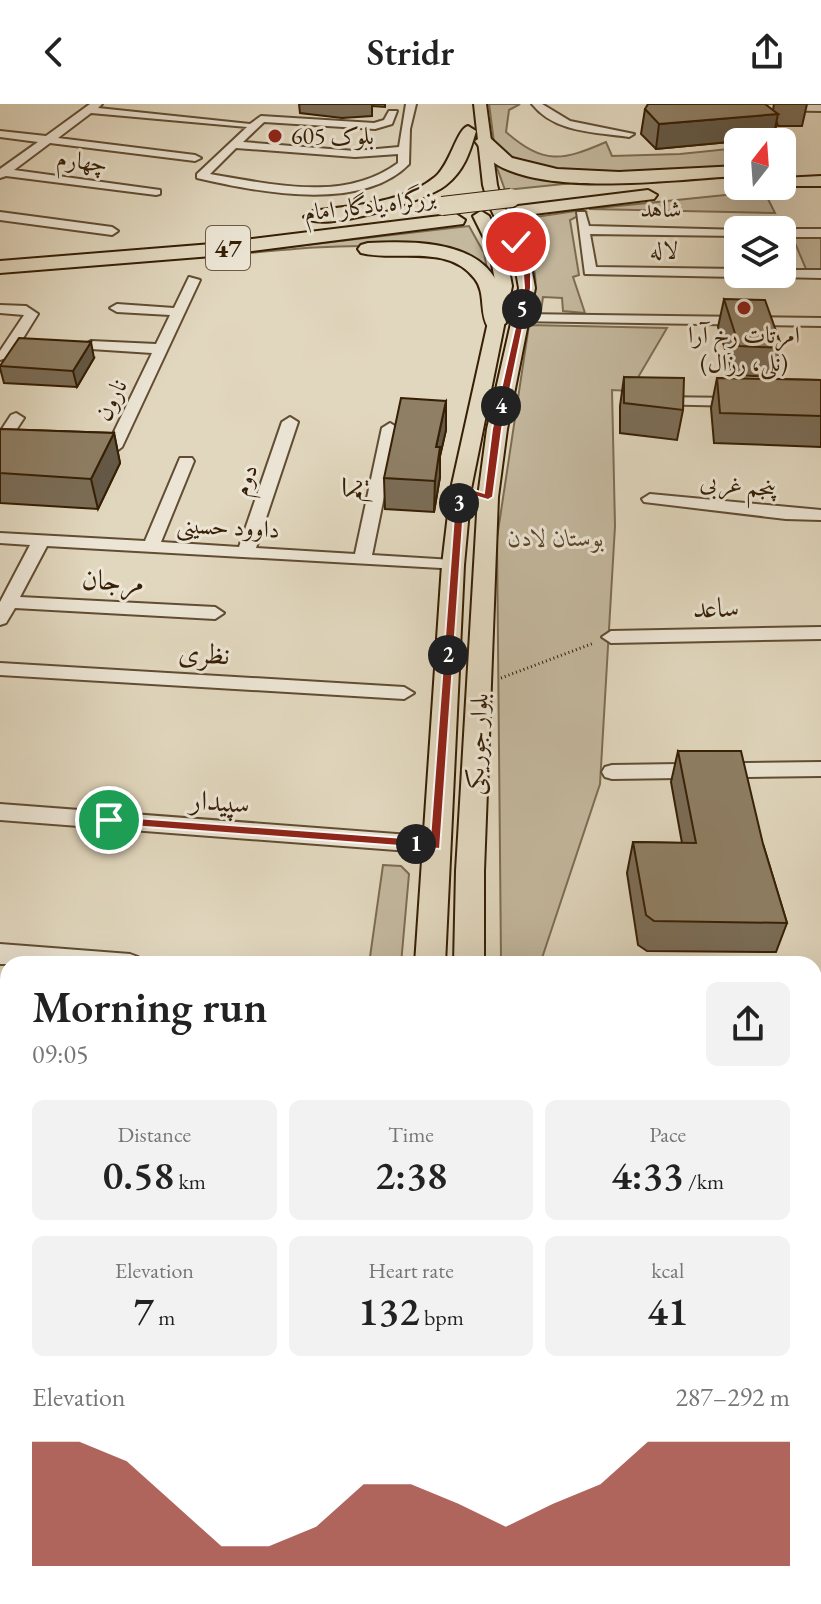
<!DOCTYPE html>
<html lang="en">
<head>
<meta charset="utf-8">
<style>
  body { margin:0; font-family:"EB Garamond",Amiri,serif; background:#f2f2f2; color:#222; height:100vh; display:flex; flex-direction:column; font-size:30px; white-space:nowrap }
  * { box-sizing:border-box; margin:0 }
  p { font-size:26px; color:#767676 }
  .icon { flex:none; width:44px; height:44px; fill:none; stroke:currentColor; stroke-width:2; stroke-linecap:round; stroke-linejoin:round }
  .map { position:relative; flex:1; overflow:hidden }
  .drawer { position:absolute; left:0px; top:852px; width:822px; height:648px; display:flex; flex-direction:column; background:#fff; border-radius:24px 24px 0 0; box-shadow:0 8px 32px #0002 }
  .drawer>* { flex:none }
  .needle { width:52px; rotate:17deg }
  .fabs { position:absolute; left:724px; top:24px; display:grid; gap:16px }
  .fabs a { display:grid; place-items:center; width:72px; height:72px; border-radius:12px; background:#fff; box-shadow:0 8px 32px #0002; font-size:40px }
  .pin { position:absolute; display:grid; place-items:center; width:68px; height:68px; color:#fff; margin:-34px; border:4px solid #fff; border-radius:50%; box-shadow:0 2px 8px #0007 }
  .km { position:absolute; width:40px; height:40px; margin:-20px; border-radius:50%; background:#222; color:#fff; font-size:22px; line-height:40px; text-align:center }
  .round { display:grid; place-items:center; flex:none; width:84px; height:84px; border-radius:12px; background:#f2f2f2 }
  .headline { display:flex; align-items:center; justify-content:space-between; height:136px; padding:0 32px }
  h1 { font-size:44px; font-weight:600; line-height:60px }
  .stats { display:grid; grid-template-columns:repeat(3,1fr); gap:12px; height:136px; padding:8px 32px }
  .stats div { display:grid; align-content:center; border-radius:12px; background:#f2f2f2; text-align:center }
  .stats b { font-size:40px; font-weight:600 }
  .stats small { font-size:22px; font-weight:400 }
  .stats p { font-size:22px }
  .chart { height:224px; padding:16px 32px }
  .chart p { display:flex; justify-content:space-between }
  .chart svg { width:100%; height:144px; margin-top:8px; fill:#8f2418; opacity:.7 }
  header { display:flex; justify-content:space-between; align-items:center; height:104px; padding:0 32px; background:#fff; font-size:36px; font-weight:600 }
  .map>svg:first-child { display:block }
  .green { fill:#c4b89e; stroke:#7d6c51; stroke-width:2 }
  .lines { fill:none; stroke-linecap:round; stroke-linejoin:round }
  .minor-casing { stroke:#614d32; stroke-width:4 }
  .major-casing { stroke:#361f04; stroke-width:4 }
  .highway-casing { stroke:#361f04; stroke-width:4 }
  .path { stroke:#361f04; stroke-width:3; stroke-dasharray:1 3; stroke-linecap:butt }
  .minor { fill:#ece5d5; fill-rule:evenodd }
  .major { fill:#e1d7be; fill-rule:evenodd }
  .highway { fill:#e1d7be; fill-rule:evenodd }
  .highway-bridge-casing { stroke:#361f04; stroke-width:20; stroke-linecap:butt }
  .highway-bridge { stroke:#e1d7be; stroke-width:18 }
  .wall { fill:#7b6d57; stroke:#361f04; stroke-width:2 }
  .shaded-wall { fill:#645947; stroke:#361f04; stroke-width:2 }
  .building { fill:#8f7f65; stroke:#361f04; stroke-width:2 }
  .route { fill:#8f2418; stroke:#fff; stroke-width:2 }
  .poi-dot { fill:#8f2418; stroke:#ece5d5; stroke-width:3 }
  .labels { text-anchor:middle; stroke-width:6; stroke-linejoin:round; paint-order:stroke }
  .far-poi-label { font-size:24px; fill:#361f04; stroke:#ece5d5; text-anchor:start }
  .far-street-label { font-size:24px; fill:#361f04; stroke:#ece5d5 }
  .far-park-label { font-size:24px; font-style:italic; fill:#5a452a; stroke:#ece5d5 }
  .shield { fill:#ece5d5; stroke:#6d5a43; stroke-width:2 }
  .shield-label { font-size:26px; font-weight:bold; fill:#361f04 }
  .street-label { font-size:28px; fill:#361f04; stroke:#ece5d5 }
</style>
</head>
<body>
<header><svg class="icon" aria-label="back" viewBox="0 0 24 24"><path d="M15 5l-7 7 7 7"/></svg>Stridr<svg class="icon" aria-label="share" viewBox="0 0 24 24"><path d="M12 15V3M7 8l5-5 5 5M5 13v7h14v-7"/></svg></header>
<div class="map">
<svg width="821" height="1500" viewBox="0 0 821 1500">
  <rect width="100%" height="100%" fill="#e1d7be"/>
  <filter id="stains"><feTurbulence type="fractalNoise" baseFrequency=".0025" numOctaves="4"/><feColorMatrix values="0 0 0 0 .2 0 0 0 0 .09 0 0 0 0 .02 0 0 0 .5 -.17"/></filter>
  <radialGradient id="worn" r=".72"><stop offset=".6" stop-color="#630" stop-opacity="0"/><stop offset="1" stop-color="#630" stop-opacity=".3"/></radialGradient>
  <!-- green -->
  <g class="green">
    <path d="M489 0H520L509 6 506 28C544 61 562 57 606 38L612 52 680 50 738 44V62C657 67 571 81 495 46Z"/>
    <path d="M496 61 524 70 622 74 505 86Z"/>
    <path d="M764 87 775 109 589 105Z"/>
    <path d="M582 106 586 108 570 116 579 171 573 173 585 209 563 207 562 194 543 193 541 207 533 200C542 166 527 144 509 117Z"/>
    <path d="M469 122 484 149 487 165C404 126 293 147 203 153Z"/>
    <path d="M792 132H821V165H806Z"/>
    <path d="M529 221 667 224 630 287 612 286 615 422 600 680 540 860H504L501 856 497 434Z"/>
    <path d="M383 761 401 762 409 770 401 860H369Z"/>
    <path d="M0 1183 8 1184V1282H0Z"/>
    <path d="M814 1464H821V1500H522L527 1492H814Z"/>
  </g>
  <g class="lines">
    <defs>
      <g id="minor">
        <path d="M90 0H102L98 4 250 20 261 12 374 19 384 16 389 7H397L392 20 375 25 264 18 243 38 355 47 399 43 406 0H416L410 25 409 60C361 109 257 88 197 74V70L247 23 91 9 58 34 195 51 201 54 195 57 50 39 14 66 160 86V90L156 91 6 72 0 74V65L38 38 0 33V27L46 32ZM236 44 355 53 398 50V59C344 99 271 80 210 70Z"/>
        <path d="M532 0H542L570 17 634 30 629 33C595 28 555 29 532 0Z"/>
        <path d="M769 1H821V7L765 6 764 4Z"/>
        <path d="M0 108 112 123 118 127 112 131 0 116Z"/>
        <path d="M577 108H585L589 122 743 126H738V132L590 130 596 163 738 165V170H744L738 173 585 170Z"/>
        <path d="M782 125H821V133H782V126H779Z"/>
        <path d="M782 166H821V174L777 173 776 170H782Z"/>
        <path d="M189 173 200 176 122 343 109 353 83 354V348L99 346 108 340 152 249 91 245 84 241 91 237 156 240 170 211 117 208 110 204 117 200 174 204Z"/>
        <path d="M0 201 26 202 38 210 12 252 0 256V247L24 211 0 209Z"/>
        <path d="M520 210 821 214V222L515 217 513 214Z"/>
        <path d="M654 293 740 294 747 298 740 302 649 300V294Z"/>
        <path d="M16 309 24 314 5 343 0 345V328L11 311Z"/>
        <path d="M290 313 298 318 256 444 355 450 382 324 390 319 398 324 372 451 453 456 459 457 462 461 459 465 47 442 20 493 215 503 224 509 215 515 15 504 6 519 0 521V498L30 441 0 439V429L145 437 180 354H192L194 357 161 438 239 443 282 318Z"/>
        <path d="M650 390 821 406V416L786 415 644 398 642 395Z"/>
        <path d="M821 523V535L611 539 602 533 611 527Z"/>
        <path d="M0 559 404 583 414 589 404 595 0 571Z"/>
        <path d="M821 658V672L612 675 605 673 602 668 605 663 612 661Z"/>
        <path d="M0 700 436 733 444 735 447 741 444 747 436 749 0 716Z"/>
        <path d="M0 840 130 850 138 853 142 860H0Z"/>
        <rect x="814" y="907" width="7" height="20"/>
        <rect x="0" y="955" width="8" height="22"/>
        <path d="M0 1153 8 1154V1182L0 1181Z"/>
      </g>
      <g id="major">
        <path d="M474 0H486L497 81 502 99 529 151 535 184 507 325 498 393 484 767V860H454L456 767 478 393 487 325 519 184 513 151 488 99 483 81Z"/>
        <path d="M481 107 489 112 505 144 512 182 471 385 464 461 445 860H415L442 461 451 385 496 182 489 144 473 112Z"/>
        <rect x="0" y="1290" width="8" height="40"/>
        <path d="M814 1329 821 1331V1396L814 1399Z"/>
        <rect x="0" y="1359" width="8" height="40"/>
        <path d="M306 1492H349L353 1500H309Z"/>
        <path d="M366 1492H408V1500H364Z"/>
        <path d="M450 1492H494L491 1500H446Z"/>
      </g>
      <g id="highway">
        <path d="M468 22 476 27C470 48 464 67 446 81 427 97 320 130 304 113L313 107C353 101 402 100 435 73 450 61 457 25 468 22Z"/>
        <path d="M483 32 489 33 512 54 557 65 619 68 738 62V72C676 75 550 93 496 60 487 54 481 45 475 37Z"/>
        <path d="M821 72V82H775H782V74Z"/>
        <path d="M648 86 657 91 654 95 518 112 509 107 518 102Z"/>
        <path d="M456 110 465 116 463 120 212 152 0 169V157L212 140Z"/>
        <path d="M368 139C408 137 473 135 496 176 503 189 504 205 506 219L495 225 488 223C479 209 486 189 475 175 448 139 397 158 361 149L358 145 361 141Z"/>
      </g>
    </defs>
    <!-- minor casing -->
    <use href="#minor" class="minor-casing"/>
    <!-- major casing -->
    <use href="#major" class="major-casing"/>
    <!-- highway casing -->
    <use href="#highway" class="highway-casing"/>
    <!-- path -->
    <path class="path" d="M501 574 594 539"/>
    <!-- minor -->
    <use href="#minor" class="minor"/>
    <!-- major -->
    <use href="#major" class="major"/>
    <!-- highway -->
    <use href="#highway" class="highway"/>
    <defs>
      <path id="highway-bridge" d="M442 102 511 94"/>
    </defs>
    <!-- highway-bridge casing -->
    <use href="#highway-bridge" class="highway-bridge-casing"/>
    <!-- highway-bridge -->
    <use href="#highway-bridge" class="highway-bridge"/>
  </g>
  <!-- wall -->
  <g class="wall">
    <path d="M299 0H385V3L372 2V12L342 14 300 9Z"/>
    <path d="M774 0H807L802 22H778L777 19 773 34 656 45 641 30 645 5 773 6Z"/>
    <path d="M724 195 782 244 775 273 733 271 718 223Z"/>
    <path d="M94 254 77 283 4 279 0 264V262Z"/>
    <path d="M624 273 683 306 677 336 620 329V302Z"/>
    <path d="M717 274 821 276V343L714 339 711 304Z"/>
    <path d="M446 297V326L440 352V373L434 408 385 405 384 374Z"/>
    <path d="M0 325 114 329 120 359 98 405 0 399Z"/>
    <path d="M678 647 763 740 787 819 776 848 647 847 638 841 627 769 633 738 682 739 671 678Z"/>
    <path d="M814 1082H821V1222L814 1221Z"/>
  </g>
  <!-- shaded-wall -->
  <g class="shaded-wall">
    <path d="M778 10 773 34 656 45 659 20Z"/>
    <path d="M91 238 94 254 77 283 73 267Z"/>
    <path d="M446 297V326L440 352V373L434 408 436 343Z"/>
    <path d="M114 329 120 359 98 405 91 375Z"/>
  </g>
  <!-- building -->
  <g class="building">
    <path d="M648 0H765L778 10 659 20 645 5Z"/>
    <path d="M724 195 765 196 782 244 739 242Z"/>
    <path d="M19 234 91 238 73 267 0 262Z"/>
    <path d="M624 273 684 274 683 306 624 299Z"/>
    <path d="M717 274 821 276V312L720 309Z"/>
    <path d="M401 294 446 297 436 343H440L435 377 384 374Z"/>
    <path d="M0 326V325L114 329 91 375 0 369Z"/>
    <path d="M678 647H741L763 740 787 819 654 817 646 811 633 738 696 739Z"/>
    <rect x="814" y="1082" width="7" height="116"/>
  </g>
  <!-- route -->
  <path class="route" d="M516 136 520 138 531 170V184L502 325 493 393 488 396 465 389 440 745 105 720 103 716 109 712 430 736 456 385 461 382 484 389 492 325 524 184 523 170 512 138Z"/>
  <!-- markers -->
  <g class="poi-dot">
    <circle cx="275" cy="32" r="8"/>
    <circle cx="744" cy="204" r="8"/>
  </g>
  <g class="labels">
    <!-- far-poi labels -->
    <g class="far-poi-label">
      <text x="291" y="40">بلوک 605</text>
      <text x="744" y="239" text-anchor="middle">امرتات رخ آرا<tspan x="744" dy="28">(نلی، رزال)</tspan></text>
    </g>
    <!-- far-street labels -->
    <g class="far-street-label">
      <text transform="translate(82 57) rotate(7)" y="8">چهارم</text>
      <text transform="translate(370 101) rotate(-7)" y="8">بزرگراه یادگار امام</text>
      <text transform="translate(661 105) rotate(1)" y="8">شاهد</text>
      <text transform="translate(664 146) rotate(1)" y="8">لاله</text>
      <text transform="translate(111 296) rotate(-64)" y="8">نارون</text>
      <text transform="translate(245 376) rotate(-71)" y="8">دوم</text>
      <text transform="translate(738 381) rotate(6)" y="8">پنجم غربی</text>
      <text transform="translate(353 385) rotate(-78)" y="8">یکم</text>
      <text transform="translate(228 423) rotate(3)" y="8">داوود حسینی</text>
      <text transform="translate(477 640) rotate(-87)" y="8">بلوار جوریکی</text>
    </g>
    <!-- far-park labels -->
    <g class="far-park-label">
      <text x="556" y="442">بوستان لادن</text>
    </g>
    <!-- shield labels -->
    <rect class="shield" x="206" y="122" width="44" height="44" rx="6"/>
    <g class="shield-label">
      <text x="228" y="153">47</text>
    </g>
    <!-- street labels -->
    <g class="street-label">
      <text transform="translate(113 476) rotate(3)" y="10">مرجان</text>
      <text transform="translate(716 503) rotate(-1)" y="10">ساعد</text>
      <text transform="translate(204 549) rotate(3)" y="10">نظری</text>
      <text transform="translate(220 697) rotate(4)" y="10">سپیدار</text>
    </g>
  </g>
  <rect width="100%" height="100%" filter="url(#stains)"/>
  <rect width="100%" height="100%" fill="url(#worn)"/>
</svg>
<div class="fabs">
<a><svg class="needle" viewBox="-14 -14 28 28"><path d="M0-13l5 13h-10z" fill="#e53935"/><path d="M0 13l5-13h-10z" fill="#767676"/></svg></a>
<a><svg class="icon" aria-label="layers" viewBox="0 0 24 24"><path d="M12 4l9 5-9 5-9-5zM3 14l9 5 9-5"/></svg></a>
</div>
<div class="pin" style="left:109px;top:716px;background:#1e9e55"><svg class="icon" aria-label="arrive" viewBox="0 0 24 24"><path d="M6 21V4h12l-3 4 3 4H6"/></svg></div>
<div class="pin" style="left:516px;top:138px;background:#d93025"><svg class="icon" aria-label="check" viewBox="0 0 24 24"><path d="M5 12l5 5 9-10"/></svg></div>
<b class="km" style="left:416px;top:740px">1</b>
<b class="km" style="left:448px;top:551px">2</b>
<b class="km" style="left:459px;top:399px">3</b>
<b class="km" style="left:501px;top:302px">4</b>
<b class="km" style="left:522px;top:205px">5</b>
<section class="drawer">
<div class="headline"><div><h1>Morning run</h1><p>09:05</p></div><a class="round"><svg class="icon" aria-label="share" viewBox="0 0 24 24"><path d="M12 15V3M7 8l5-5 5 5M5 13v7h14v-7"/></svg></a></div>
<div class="stats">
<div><p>Distance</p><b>0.58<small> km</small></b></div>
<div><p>Time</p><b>2:38</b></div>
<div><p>Pace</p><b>4:33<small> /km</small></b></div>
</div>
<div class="stats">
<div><p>Elevation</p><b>7<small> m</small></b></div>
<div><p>Heart rate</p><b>132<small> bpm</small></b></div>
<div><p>kcal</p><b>41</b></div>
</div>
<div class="chart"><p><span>Elevation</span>287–292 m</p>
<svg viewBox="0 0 160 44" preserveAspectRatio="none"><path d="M0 44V6L10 6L20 12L30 25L40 38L50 38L60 32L70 19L80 19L90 25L100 32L110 25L120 19L130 6L140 6L150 6L160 6V44z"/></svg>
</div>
</section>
</div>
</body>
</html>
